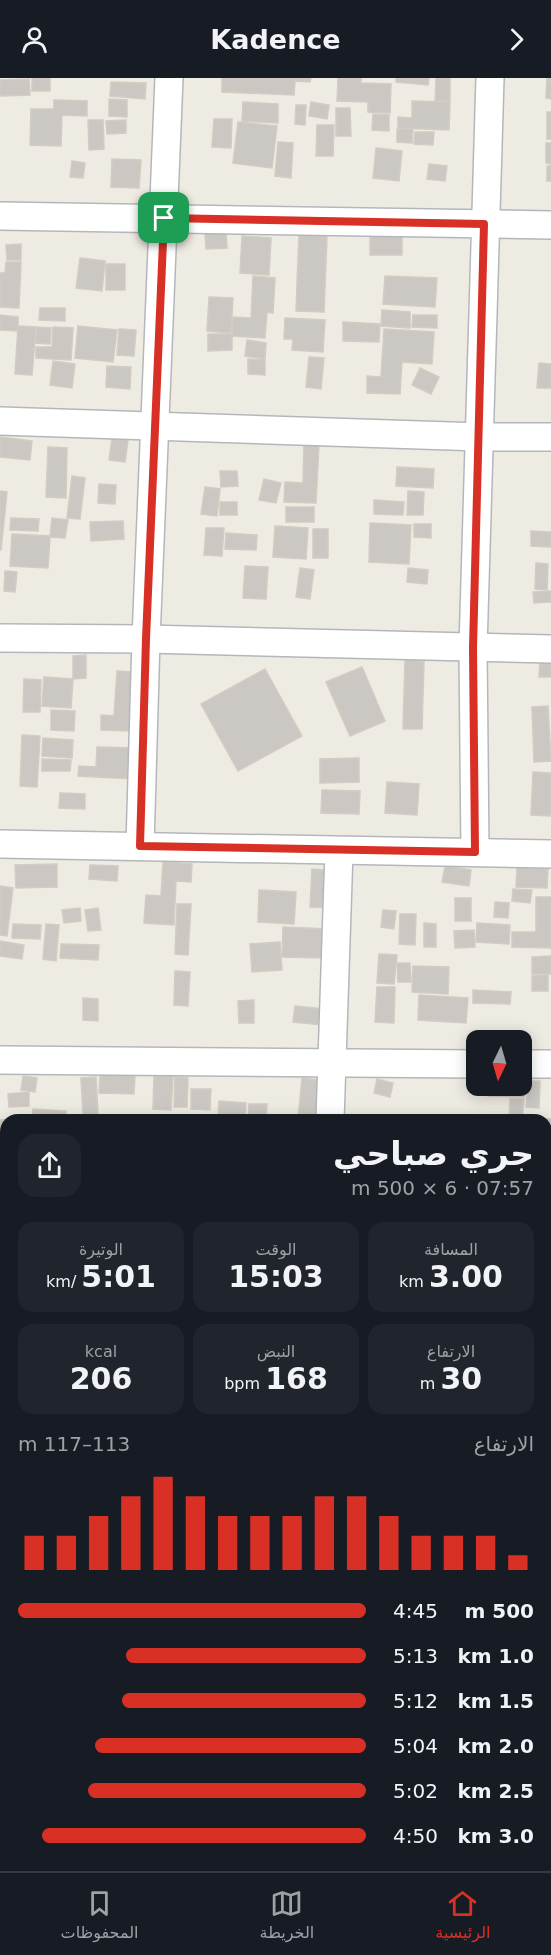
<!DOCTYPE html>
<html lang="ar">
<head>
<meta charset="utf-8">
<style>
  body { margin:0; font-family:"DejaVu Sans","Noto Sans Arabic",sans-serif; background:#20242c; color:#f1f3f6; direction:rtl; height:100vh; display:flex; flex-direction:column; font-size:22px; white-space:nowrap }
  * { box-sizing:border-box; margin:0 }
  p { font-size:20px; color:#9ea1a6 }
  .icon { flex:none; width:33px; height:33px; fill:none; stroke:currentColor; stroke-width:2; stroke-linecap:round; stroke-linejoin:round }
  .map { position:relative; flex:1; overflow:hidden; direction:ltr }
  .sheet { position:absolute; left:0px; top:1036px; width:552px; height:758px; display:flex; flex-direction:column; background:#171b24; border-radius:18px 18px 0 0; box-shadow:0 3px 15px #0003; direction:rtl }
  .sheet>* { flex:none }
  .needle { width:39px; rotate:185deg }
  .tools { position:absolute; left:466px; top:952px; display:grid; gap:12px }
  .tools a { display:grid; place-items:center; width:66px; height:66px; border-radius:12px; background:#171b24; box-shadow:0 3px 15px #0003; font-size:30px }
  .pin { position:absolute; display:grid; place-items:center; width:51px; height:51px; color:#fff; margin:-26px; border-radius:12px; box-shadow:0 3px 9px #0006 }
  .round { display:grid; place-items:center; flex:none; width:63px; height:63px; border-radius:18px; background:#20242c }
  .summary { display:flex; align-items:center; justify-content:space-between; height:102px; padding:0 18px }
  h1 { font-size:33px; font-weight:700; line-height:45px }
  .stats { display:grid; grid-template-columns:repeat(3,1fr); gap:9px; height:102px; padding:6px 18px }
  .stats div { display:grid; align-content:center; border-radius:15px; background:#20242c; text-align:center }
  .stats b { font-size:30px; font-weight:700 }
  .stats small { font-size:16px; font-weight:400 }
  .stats p { font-size:16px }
  .chart { height:168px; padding:12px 18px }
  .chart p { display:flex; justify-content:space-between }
  .chart svg { width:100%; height:108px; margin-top:6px; stroke:#d93025; stroke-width:6 }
  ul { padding:0 18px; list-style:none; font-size:20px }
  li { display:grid; grid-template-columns:96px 72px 1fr; align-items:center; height:45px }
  li i { height:15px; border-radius:8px; background:#d93025 }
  header { display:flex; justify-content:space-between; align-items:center; height:78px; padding:0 18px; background:#171b24; font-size:27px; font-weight:700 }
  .tab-bar { display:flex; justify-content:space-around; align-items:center; height:84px; border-top:2px solid #363941; background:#171b24; font-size:16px; color:#9ea1a6 }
  .tab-bar a { display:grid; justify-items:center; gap:3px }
  .tab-bar .current { color:#d93025 }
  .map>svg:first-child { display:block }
  .building { fill:#cbc7c3; stroke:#d2ccc2; stroke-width:1.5 }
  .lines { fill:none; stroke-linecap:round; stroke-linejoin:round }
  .street-casing { stroke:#b4b7ba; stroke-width:30 }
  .secondary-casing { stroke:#b5b9bd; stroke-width:36 }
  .street { stroke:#fff; stroke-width:27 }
  .secondary { stroke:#fff; stroke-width:33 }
  .route-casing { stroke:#fff; stroke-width:12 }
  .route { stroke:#d93025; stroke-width:8 }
</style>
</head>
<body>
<header><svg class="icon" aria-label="forward" viewBox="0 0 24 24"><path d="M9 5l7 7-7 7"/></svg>Kadence<svg class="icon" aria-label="person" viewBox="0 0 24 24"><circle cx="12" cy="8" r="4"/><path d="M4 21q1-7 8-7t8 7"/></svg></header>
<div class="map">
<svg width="551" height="1793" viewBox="0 0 551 1793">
  <rect width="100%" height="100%" fill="#eeebe3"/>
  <!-- building -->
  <g class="building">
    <rect x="32" y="0" width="18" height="13"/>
    <path d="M222 0H311L310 4 295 3 294 17 222 14Z"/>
    <path d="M338 0H361V5L391 6 390 35 368 34V24L337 23Z"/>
    <path d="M396 0H429L428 7 396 4Z"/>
    <path d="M436 0H450V23H435Z"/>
    <path d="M547 0H551V21L546 20Z"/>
    <path d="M29 1 30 17 0 18V2Z"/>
    <path d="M111 4 146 5 145 21 110 18Z"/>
    <path d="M109 21 127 22V39L109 38Z"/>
    <path d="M54 22 87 23V38L62 37 61 68 30 67 31 31H54Z"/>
    <path d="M412 23 450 24 449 52 398 50V39L412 40Z"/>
    <path d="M243 24 278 26V45L242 43Z"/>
    <path d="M311 24 329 27 327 41 309 38Z"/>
    <path d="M296 27H306L305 47 295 46Z"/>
    <path d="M336 30H350L351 58H336Z"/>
    <rect x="547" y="34" width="4" height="27"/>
    <path d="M373 36 389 37V53L372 52Z"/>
    <path d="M214 41H232L231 70 212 69Z"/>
    <path d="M88 42H103L104 71 89 72Z"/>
    <path d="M126 42V55L107 56 106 43Z"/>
    <path d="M238 44 277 48 272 90 233 85Z"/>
    <path d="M317 47H334L333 78H316Z"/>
    <path d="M397 51H413L412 65 397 64Z"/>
    <path d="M415 54H434L433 67 414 66Z"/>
    <path d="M278 64 293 65 291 100 275 98Z"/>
    <path d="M546 65H551V86L546 85Z"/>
    <path d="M376 70 402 73 399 103 373 100Z"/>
    <path d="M112 81 141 82 139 110 111 109Z"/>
    <path d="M72 83 85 85 83 100 70 99Z"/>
    <path d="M429 86 447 88 445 103 427 101Z"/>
    <rect x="547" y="88" width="4" height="15"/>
    <path d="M226 153 227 170 206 171 205 154Z"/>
    <path d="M299 156 327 157 324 234 296 233Z"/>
    <rect x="370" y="157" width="32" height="20"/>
    <path d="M242 158 271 160 269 197 240 195Z"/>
    <path d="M21 166V182H7L6 167Z"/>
    <path d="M80 180 105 183 102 213 76 210Z"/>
    <path d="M6 184H21L19 230 0 229V195H5Z"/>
    <rect x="106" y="186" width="19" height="26"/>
    <path d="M253 198 275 200 273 235 267 234 265 260 232 258 233 239 251 240Z"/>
    <path d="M385 198 437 200 435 229 383 226Z"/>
    <path d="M209 219 233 220 231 255 207 253Z"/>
    <path d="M40 230H65V243L39 242Z"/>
    <path d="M382 232 410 234V250L381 248Z"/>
    <path d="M0 237 18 239V253L0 252Z"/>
    <path d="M413 237H437V250L412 249Z"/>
    <path d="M285 240 325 242 323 274 292 272 293 261H284Z"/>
    <path d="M343 244 380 246 379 264 343 263Z"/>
    <path d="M18 248 36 249 32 297 15 296Z"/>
    <path d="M78 248 117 252 113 284 75 280Z"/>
    <path d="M37 249 51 250 50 266 35 265Z"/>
    <path d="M53 249 73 250 71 282 36 280V269H52Z"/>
    <path d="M119 251 136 252 134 278 117 277Z"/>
    <path d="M384 251 434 254 432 286 402 284 400 316 367 315V298L381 299Z"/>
    <path d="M208 256H232V272L208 273Z"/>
    <path d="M247 262 266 265 265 281 245 278Z"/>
    <path d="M309 279 324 280 321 311 306 309Z"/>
    <path d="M248 281 265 282V297L248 296Z"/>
    <path d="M53 283 75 286 72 310 50 307Z"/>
    <path d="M539 285 551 286V310H537Z"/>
    <path d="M107 288 131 289 130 311 106 309Z"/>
    <path d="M420 290 439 299 431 316 412 307Z"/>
    <path d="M0 359 32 363 30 382 0 379Z"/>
    <path d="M112 360 128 362 125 384 109 382Z"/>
    <path d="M304 365 319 366 316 425 284 424 285 404 303 405Z"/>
    <path d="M48 369 67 370 66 420 46 419Z"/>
    <path d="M397 389 434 391 433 410 396 408Z"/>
    <path d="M220 393H237L238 408 221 409Z"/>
    <path d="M72 398 85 400 80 441 67 440Z"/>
    <path d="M264 401 281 405 276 425 259 422Z"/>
    <path d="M99 406 116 407 115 426 98 425Z"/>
    <path d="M205 409 220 411 217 438 201 436Z"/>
    <path d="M0 413 7 414 1 472H0Z"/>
    <path d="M408 413 424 414 423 437H407Z"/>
    <path d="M374 422 404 424 403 437 374 436Z"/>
    <rect x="220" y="424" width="17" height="13"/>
    <rect x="286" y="429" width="28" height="15"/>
    <path d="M11 440 39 441 38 453 10 452Z"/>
    <path d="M52 440 68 442 65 460 50 459Z"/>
    <path d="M123 443 124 461 91 463 90 444Z"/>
    <path d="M370 445 411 447 409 486 369 484Z"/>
    <path d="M414 446H431V460L414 459Z"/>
    <path d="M275 448 308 450 306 481 273 479Z"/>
    <path d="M206 450H224L222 478 204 477Z"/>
    <rect x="313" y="451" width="15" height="29"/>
    <path d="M531 453 551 454V469L531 468Z"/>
    <path d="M226 455 257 457 256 472 225 471Z"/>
    <path d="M12 456 50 458 48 490 10 488Z"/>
    <path d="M536 485 548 486 547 512 535 511Z"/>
    <path d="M245 488 268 489 266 521 243 520Z"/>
    <path d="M300 490 314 492 310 521 296 519Z"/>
    <path d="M408 490 428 492 427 506 407 504Z"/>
    <path d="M5 493 17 494 15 514 4 513Z"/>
    <path d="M551 513V524L534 525 533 514Z"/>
    <path d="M86 577V600L73 601V578Z"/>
    <path d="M405 582 424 583 422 651H403Z"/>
    <path d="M540 583H551V599H539Z"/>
    <path d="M362 589 385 643 350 658 326 604Z"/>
    <path d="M265 591 302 658 238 693 201 626Z"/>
    <path d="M117 593 134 594 131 653 101 652V637L114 638Z"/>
    <path d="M44 599 73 601 71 630 42 628Z"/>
    <path d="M24 601 41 602 40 634H23Z"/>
    <path d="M548 628 551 683 534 684 532 629Z"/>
    <path d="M51 632 75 633 74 653 51 652Z"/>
    <path d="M22 657 40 658 37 709 20 708Z"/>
    <path d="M43 660 73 662 72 680 42 678Z"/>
    <path d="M97 669 134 670 133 701 78 698 79 688 96 689Z"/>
    <path d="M359 680V704L320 705V681Z"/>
    <path d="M42 681 71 682 70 693H42Z"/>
    <path d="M533 694 551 695V738L531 737Z"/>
    <path d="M387 704 419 706 417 737 385 735Z"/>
    <path d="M322 712 360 713 359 736 321 735Z"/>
    <path d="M60 715 85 716V731L59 730Z"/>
    <path d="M163 784 192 786 191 804 176 803 174 847 144 845 146 817 161 818Z"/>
    <path d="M57 786V809L16 810 15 787Z"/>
    <path d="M90 787 118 788 117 803 89 801Z"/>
    <path d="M445 788 471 792 469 808 442 804Z"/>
    <path d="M517 789 548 791 547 810 516 809Z"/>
    <path d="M312 791 335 793 333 830 310 829Z"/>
    <path d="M0 808 13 810 7 858 0 857Z"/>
    <path d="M513 811 532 812 530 825 512 823Z"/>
    <path d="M259 812 296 814 294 846 258 844Z"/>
    <path d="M536 819H551V870L512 869V854H536Z"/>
    <rect x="455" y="820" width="16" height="23"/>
    <path d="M495 824 509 825 508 840 494 839Z"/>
    <path d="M177 826H191L188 877 175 876Z"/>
    <path d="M80 830 81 843 64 845 62 832Z"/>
    <path d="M98 830 101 852 88 853 85 832Z"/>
    <path d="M383 832 396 833 394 851 381 849Z"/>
    <path d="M400 836H416L415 867 399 866Z"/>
    <path d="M424 845 436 846V869H424Z"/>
    <path d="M477 845 510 847 509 866 476 864Z"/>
    <path d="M13 846 41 847 40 861 12 860Z"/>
    <path d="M46 846 59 847 56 883 43 881Z"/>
    <path d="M283 849 328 851 327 880 282 879Z"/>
    <path d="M474 852 475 869 455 870 454 853Z"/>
    <path d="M0 863 24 867 22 881 0 878Z"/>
    <path d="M280 864 282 892 252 894 250 866Z"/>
    <path d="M61 866 99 867 98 882 60 880Z"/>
    <path d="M379 876 397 877 394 906 377 905Z"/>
    <path d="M551 878V896H532V879Z"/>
    <path d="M397 885H410L411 904H398Z"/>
    <path d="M413 888 449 889 448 916 412 914Z"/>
    <path d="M175 893 190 894 188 928 174 927Z"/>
    <path d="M548 897V913H532V898Z"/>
    <path d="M377 909H395L394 945 375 944Z"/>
    <path d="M473 912 511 914 510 926 473 925Z"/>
    <path d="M419 917 468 920 466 945 418 942Z"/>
    <path d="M83 920 98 921V943L83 942Z"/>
    <path d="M254 922V945H239L238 923Z"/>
    <path d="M295 928 324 931 323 947 293 944Z"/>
    <path d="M522 996H525L524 1019 488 1018 489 1008H522Z"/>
    <path d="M100 997H135L134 1016 99 1015Z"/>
    <path d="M23 998 37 1000 35 1014 21 1012Z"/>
    <path d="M154 998 173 999 171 1032 153 1031Z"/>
    <path d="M96 999 98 1036 83 1037 81 1000Z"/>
    <path d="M175 999 188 1000 187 1029H174Z"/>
    <path d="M302 1000 319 1002 316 1042 298 1041Z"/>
    <path d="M377 1001 393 1005 390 1019 374 1015Z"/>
    <path d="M528 1003H540L539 1030 526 1029Z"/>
    <path d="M191 1011H211L210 1032 191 1031Z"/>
    <path d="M29 1014V1028L9 1029 8 1016Z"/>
    <path d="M510 1021H524L522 1042H509Z"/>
    <path d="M219 1023 246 1025 245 1042H218Z"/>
    <path d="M249 1026H267L266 1042H248Z"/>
    <path d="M33 1031 66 1033V1042H32Z"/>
    <path d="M381 1037 433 1039V1042H381Z"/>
    <path d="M68 1038 97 1040V1042H68Z"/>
    <path d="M100 1040 136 1042H100Z"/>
    <path d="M528 1040 551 1041V1077H546V1042H528Z"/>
    <path d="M18 1041V1042H6V1068L0 1069V1042Z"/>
    <rect x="546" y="1085" width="5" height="48"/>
    <rect x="0" y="1090" width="6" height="18"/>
    <rect x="0" y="1132" width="6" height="18"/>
    <path d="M0 1234H6V1251L0 1250Z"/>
    <path d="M546 1243H551V1259L546 1260Z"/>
    <rect x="0" y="1443" width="6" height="83"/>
    <rect x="546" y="1608" width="5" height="48"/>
    <rect x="2" y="1648" width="4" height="15"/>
    <rect x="546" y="1660" width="3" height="14"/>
    <path d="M1 1666H6V1684H3Z"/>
    <path d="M551 1678V1695L546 1696V1679Z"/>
    <rect x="0" y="1746" width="6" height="18"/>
    <path d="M301 1788V1793H286V1790Z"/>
    <rect x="303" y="1788" width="18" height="5"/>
    <path d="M485 1788H515V1793L485 1792Z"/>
    <path d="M452 1789V1793H437L436 1790Z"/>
  </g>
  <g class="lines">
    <defs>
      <g id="street">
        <path d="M0 138 551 147"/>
        <path d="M0 343 480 359H551"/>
        <path d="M0 560 146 561 551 571"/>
        <path d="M0 766 551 776"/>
        <path d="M140 768 146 561 169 0"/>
        <path d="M475 774 473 570 490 0"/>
        <path d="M0 982 477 986"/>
        <path d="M522 986H551"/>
        <path d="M330 1042 339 773"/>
        <path d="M0 1187 6 1188"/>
        <path d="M546 1198H551"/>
        <path d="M0 1401H6"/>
        <path d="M546 1405H551"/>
        <path d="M546 1766H551"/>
        <path d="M325 1788V1793"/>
        <path d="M10 1793 122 1788"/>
      </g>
      <g id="secondary">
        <path d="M546 1551H551"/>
        <path d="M0 1580H6"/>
      </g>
    </defs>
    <!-- street casing -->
    <use href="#street" class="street-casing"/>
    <!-- secondary casing -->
    <use href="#secondary" class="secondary-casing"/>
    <!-- street -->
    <use href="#street" class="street"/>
    <!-- secondary -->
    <use href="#secondary" class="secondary"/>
  </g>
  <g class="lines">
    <defs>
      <path id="route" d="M164 140 484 146 473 570 475 774 140 768 146 561Z"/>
    </defs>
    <!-- route casing -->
    <use href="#route" class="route-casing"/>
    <!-- route -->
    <use href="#route" class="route"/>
  </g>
</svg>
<div class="tools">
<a><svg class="needle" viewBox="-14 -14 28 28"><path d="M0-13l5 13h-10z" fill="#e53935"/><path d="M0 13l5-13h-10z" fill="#9ea1a6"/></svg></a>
</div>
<div class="pin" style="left:164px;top:140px;background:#1e9e55"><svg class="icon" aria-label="arrive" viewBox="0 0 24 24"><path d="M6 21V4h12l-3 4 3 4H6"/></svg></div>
<section class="sheet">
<div class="summary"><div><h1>جري صباحي</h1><p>07:57 · 6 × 500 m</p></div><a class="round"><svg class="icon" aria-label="share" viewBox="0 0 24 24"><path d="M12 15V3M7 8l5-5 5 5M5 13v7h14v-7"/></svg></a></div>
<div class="stats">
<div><p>المسافة</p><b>3.00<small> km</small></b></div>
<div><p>الوقت</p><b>15:03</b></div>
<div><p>الوتيرة</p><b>5:01<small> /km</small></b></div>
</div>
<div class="stats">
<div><p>الارتفاع</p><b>30<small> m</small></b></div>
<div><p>النبض</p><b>168<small> bpm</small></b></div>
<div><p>kcal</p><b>206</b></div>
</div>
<div class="chart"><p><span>الارتفاع</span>113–117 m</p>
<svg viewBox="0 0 160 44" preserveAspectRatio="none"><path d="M5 44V30M15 44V30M25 44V22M35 44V14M45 44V6M55 44V14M65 44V22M75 44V22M85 44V22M95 44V14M105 44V14M115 44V22M125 44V30M135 44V30M145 44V30M155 44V38"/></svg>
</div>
<ul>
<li><b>500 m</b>4:45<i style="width:100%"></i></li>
<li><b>1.0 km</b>5:13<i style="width:69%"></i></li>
<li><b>1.5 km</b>5:12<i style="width:70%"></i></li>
<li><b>2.0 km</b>5:04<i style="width:78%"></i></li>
<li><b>2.5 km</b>5:02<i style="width:80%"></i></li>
<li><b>3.0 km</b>4:50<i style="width:93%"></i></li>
</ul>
</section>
</div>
<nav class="tab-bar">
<a class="current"><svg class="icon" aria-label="home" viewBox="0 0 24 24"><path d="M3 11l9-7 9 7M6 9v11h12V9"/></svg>الرئيسية</a>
<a><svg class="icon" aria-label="map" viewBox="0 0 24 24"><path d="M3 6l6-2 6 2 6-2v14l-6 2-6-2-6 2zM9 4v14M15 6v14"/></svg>الخريطة</a>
<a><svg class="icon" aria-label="saved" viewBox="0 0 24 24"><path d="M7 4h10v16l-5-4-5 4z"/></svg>المحفوظات</a>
</nav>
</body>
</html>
